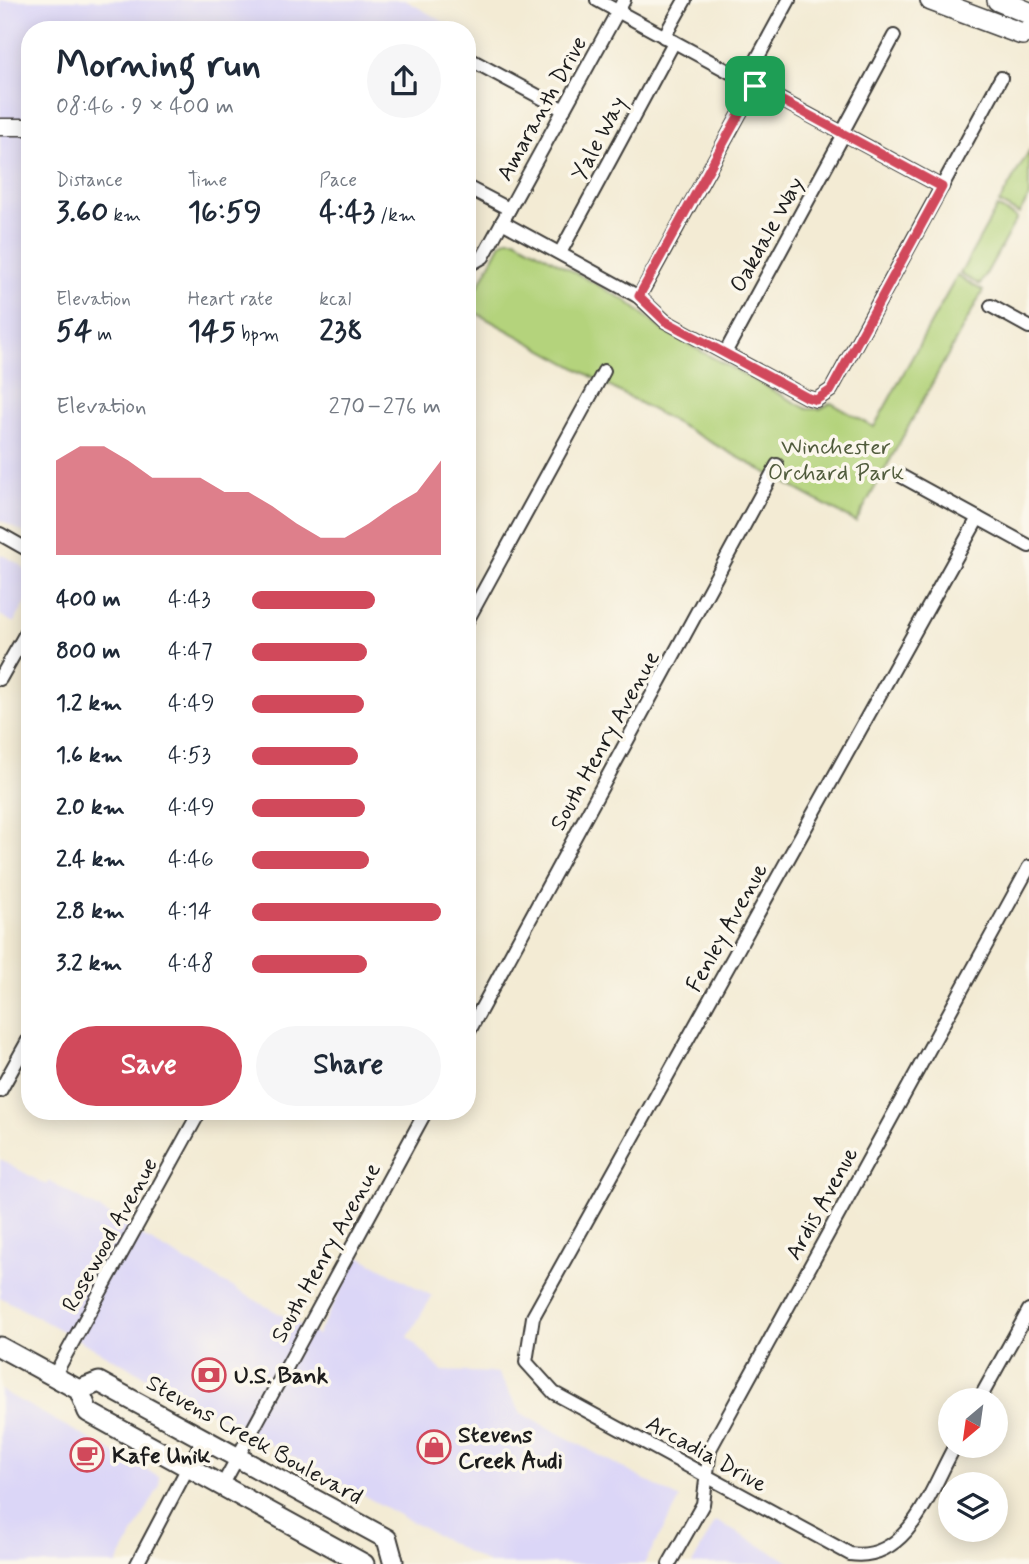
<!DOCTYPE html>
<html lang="en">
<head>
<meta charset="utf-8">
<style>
  body { margin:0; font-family:Mynerve,sans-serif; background:#f6f6f7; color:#1f2937; height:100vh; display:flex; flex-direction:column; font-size:26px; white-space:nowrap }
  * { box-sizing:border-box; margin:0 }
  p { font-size:23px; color:#747a83 }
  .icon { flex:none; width:38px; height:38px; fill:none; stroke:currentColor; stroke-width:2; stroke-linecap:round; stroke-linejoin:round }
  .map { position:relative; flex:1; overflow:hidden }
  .sheet { position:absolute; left:21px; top:21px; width:455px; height:1099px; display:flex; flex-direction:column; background:#fff; border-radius:28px; box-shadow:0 4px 18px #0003 }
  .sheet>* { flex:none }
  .needle { width:46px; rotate:209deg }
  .buttons { position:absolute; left:938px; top:1388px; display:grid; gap:14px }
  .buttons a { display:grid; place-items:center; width:70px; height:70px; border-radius:50%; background:#fff; box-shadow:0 4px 18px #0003; font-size:35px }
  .pin { position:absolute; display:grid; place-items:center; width:60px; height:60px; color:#fff; margin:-30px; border-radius:14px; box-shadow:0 4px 10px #0006 }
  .round { display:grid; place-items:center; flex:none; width:74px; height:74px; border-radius:37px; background:#f6f6f7 }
  .headline { display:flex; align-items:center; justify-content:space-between; height:119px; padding:0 35px }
  h1 { font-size:38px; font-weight:700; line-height:52px }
  .metrics { display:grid; grid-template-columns:repeat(3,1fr); gap:10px; height:119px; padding:7px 35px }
  .metrics div { display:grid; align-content:center }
  .metrics b { font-size:30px; font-weight:700 }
  .metrics small { font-size:19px; font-weight:400 }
  .metrics p { font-size:19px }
  .chart { height:196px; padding:14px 35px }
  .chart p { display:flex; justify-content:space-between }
  .chart svg { width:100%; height:126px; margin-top:7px; fill:#d1495b; opacity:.7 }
  .cta { display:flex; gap:14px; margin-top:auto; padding:14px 35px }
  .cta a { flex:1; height:80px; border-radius:42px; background:#d1495b; color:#fff; font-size:28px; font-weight:700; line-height:80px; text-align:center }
  .cta a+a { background:#f6f6f7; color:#1f2937 }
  ul { padding:0 35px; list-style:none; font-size:23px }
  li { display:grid; grid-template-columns:112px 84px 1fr; align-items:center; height:52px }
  li i { height:18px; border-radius:9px; background:#d1495b }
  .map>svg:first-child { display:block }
  .built { fill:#dbd6f7 }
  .green { fill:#b4d37b; stroke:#68784c; stroke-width:2 }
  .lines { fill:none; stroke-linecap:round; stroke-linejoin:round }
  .street-casing { stroke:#3c3b38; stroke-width:16 }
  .secondary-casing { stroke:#3c3b38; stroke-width:19 }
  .primary-casing { stroke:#3c3b38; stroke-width:23 }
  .highway-casing { stroke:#3c3b38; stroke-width:24 }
  .street { stroke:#fff; stroke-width:12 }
  .secondary { stroke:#fff; stroke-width:16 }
  .primary { stroke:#fff; stroke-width:19 }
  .highway { stroke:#fff; stroke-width:21 }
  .route-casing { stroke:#fff; stroke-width:14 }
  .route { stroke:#d1495b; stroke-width:9 }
  .labels { text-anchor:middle; stroke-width:7; stroke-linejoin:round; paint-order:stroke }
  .street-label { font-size:23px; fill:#1c1c1c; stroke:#fbf7ec }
  .park-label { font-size:23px; fill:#515c3d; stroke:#fbf7ec }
  .poi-label { font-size:23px; font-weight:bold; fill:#1c1c1c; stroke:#fbf7ec; text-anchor:start }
</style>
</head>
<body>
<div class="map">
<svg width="1029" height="1564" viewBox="0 0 1029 1564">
  <rect width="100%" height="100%" fill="#fbf7ec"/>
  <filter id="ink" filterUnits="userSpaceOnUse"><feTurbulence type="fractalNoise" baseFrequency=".0143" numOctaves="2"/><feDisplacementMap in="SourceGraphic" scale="14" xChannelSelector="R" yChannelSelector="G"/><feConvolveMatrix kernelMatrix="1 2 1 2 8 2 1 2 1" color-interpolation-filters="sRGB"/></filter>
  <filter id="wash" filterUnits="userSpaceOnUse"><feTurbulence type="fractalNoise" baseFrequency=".00686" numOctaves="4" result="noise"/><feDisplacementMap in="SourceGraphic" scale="28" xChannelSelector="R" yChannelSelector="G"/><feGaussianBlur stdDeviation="1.57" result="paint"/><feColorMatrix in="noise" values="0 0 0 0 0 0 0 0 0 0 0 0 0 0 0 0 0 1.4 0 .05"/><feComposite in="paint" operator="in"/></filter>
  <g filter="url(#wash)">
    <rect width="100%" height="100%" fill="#f3ebd4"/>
    <!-- built -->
    <g class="built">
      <path d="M0 0H405L458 30H30V536L0 520Z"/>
      <path d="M0 554 21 565 30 575V595L14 623 0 615Z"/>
      <path d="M0 1159 46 1185 49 1181 126 1224 147 1239 317 1335 359 1256 432 1296 408 1337 442 1371 498 1373 521 1413 680 1499 644 1564H489L0 1297Z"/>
      <path d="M0 1390 159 1477 160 1485 117 1564H0Z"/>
      <path d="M716 1521 783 1558 793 1564H692Z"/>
    </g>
    <!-- green -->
    <g class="green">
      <path d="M1029 151V197L1019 214 999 203Z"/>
      <path d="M997 207 1017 218 980 285 960 274Z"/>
      <path d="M508 239H515L628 302 662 330 807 409H820L831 403 874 427 957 276 983 291 856 522 467 308 501 243Z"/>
    </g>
  </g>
  <g filter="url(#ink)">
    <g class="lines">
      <defs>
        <g id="street">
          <path d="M597 0 942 187"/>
          <path d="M664 37 685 0"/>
          <path d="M473 61 564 110"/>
          <path d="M745 81 789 0"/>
          <path d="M842 133 894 36"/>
          <path d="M467 187 509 209"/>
          <path d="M502 222 639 297 665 321 806 397 816 400 831 390 1001 78"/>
          <path d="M560 253 674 42"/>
          <path d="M467 266 483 257 624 0"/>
          <path d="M639 297 755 86"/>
          <path d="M991 306 1029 327"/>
          <path d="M725 353 844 134"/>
          <path d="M901 476 1029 546"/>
          <path d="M0 534 30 551"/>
          <path d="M467 621 604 371"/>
          <path d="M0 679 30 626"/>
          <path d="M467 1035 777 465"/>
          <path d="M0 1091 30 1037"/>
          <path d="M54 1376 200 1111"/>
          <path d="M979 1400 1029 1310"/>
          <path d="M955 1446C931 1488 909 1563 850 1554L554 1393 526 1362 533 1317 978 518"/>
          <path d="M222 1486 426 1111"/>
          <path d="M137 1564 203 1439"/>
          <path d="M669 1564 703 1504 710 1449 1029 867"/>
        </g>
        <path id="secondary" d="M0 127H30"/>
        <g id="primary">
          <path d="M0 1347 79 1390 88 1412 364 1564"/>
          <path d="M79 1390 99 1382 387 1539 393 1561"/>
        </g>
        <g id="highway">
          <path d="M931 0 1022 34 1029 31"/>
          <path d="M998 0 1029 13"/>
        </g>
      </defs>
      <!-- street casing -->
      <use href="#street" class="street-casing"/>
      <!-- secondary casing -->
      <use href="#secondary" class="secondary-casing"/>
      <!-- primary casing -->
      <use href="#primary" class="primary-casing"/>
      <!-- highway casing -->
      <use href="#highway" class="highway-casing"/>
      <!-- street -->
      <use href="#street" class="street"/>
      <!-- secondary -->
      <use href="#secondary" class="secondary"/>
      <!-- primary -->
      <use href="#primary" class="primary"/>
      <!-- highway -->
      <use href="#highway" class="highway"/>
    </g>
  </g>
  <g class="lines" filter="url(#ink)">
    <defs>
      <path id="route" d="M755 86 942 187 831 390 816 400 806 397 665 321 639 296Z"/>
    </defs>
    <!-- route casing -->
    <use href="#route" class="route-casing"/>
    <!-- route -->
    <use href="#route" class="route"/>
  </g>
  <!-- icons -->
  <defs>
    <symbol id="bank-ring" viewBox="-11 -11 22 22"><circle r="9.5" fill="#fbf7ec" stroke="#d1495b" stroke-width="1.5"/><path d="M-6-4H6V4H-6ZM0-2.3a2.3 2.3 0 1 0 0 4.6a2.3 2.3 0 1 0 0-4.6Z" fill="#d1495b"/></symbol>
    <symbol id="shop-ring" viewBox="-11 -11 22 22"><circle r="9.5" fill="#fbf7ec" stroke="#d1495b" stroke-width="1.5"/><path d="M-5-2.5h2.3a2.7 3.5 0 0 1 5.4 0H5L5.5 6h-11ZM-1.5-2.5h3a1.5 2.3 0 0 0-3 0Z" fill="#d1495b"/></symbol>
    <symbol id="cafe-ring" viewBox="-11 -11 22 22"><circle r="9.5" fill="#fbf7ec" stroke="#d1495b" stroke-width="1.5"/><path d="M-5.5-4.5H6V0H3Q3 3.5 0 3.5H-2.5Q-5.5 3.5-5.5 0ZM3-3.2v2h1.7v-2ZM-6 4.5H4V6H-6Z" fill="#d1495b"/></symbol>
  </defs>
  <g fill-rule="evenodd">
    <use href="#bank-ring" x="190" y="1356" width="38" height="38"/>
    <use href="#shop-ring" x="415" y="1428" width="38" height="38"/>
    <use href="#cafe-ring" x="68" y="1436" width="38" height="38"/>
  </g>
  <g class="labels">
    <!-- street labels -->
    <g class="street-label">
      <text transform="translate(541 108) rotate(-61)" y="8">Amaranth Drive</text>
      <text transform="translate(598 138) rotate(-62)" y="8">Yale Way</text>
      <text transform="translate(766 234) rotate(-61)" y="8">Oakdale Way</text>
      <text transform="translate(604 740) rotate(-61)" y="8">South Henry Avenue</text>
      <text transform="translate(726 927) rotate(-61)" y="8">Fenley Avenue</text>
      <text transform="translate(821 1203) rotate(-61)" y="8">Ardis Avenue</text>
      <text transform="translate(109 1234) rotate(-61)" y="8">Rosewood Avenue</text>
      <text transform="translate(325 1252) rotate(-61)" y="8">South Henry Avenue</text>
      <text transform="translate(255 1439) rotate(29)" y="8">Stevens Creek Boulevard</text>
      <text transform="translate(707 1453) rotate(29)" y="8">Arcadia Drive</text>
    </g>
    <!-- park labels -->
    <g class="park-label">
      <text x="836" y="454">Winchester<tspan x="836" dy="26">Orchard Park</tspan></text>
    </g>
    <!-- poi labels -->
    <g class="poi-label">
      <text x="234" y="1383">U.S. Bank</text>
      <text x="458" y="1442">Stevens<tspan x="458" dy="26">Creek Audi</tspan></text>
      <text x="112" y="1463">Kafe Unik</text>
    </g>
  </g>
</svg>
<div class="buttons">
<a><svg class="needle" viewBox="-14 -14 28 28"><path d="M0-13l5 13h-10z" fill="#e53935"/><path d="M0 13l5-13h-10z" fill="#747a83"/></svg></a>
<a><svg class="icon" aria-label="layers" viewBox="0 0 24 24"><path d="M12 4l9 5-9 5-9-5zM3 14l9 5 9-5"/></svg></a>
</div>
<div class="pin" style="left:755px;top:86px;background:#1e9e55"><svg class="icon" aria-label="arrive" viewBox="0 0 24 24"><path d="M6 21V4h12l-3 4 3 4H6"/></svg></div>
<section class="sheet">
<div class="headline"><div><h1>Morning run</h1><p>08:46 · 9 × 400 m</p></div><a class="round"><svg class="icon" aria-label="share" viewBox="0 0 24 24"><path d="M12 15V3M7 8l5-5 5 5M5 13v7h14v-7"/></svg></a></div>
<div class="metrics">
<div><p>Distance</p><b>3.60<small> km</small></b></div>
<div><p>Time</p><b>16:59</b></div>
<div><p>Pace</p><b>4:43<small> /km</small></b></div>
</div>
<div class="metrics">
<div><p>Elevation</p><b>54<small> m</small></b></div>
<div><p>Heart rate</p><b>145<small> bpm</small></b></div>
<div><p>kcal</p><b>238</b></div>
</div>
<div class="chart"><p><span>Elevation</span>270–276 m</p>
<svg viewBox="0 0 160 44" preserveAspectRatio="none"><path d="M0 44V11L10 6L20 6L30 11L40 17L50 17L60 17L70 22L80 22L90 27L100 33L110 38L120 38L130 33L140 27L150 22L160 11V44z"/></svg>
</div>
<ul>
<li><b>400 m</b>4:43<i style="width:65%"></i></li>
<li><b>800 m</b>4:47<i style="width:61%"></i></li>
<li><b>1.2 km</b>4:49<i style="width:59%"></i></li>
<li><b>1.6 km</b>4:53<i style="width:56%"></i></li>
<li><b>2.0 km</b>4:49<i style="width:60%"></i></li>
<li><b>2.4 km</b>4:46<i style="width:62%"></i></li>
<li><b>2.8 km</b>4:14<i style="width:100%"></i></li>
<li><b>3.2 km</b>4:48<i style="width:61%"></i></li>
</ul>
<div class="cta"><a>Save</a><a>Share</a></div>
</section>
</div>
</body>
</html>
